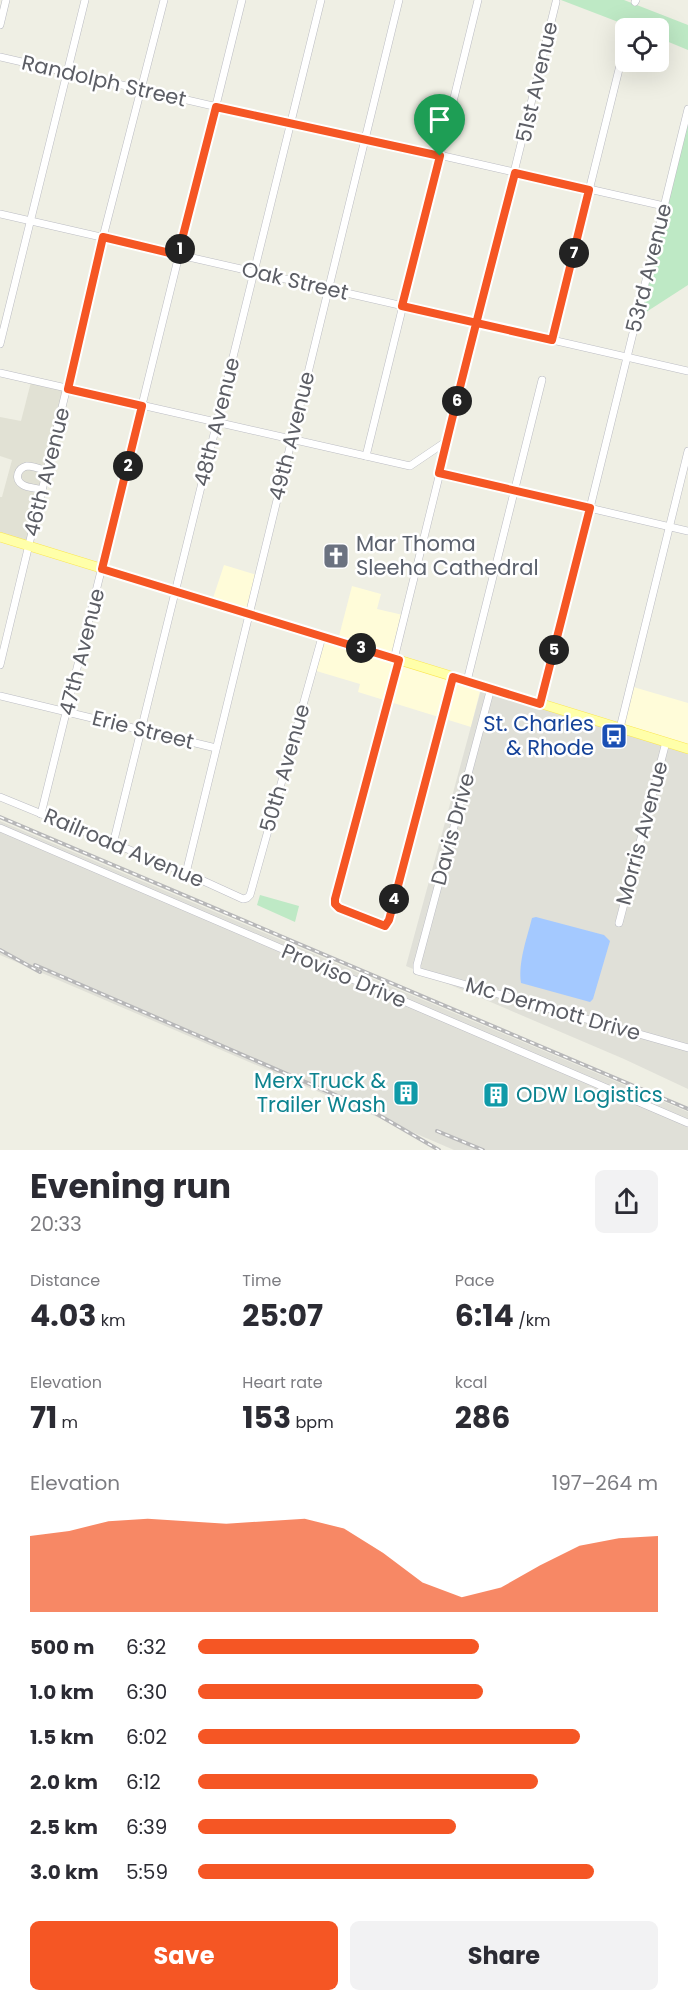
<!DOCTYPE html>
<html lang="en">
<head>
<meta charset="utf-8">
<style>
  body { margin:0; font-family:Poppins,sans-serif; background:#f2f2f3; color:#2b2b33; height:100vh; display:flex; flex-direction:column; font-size:22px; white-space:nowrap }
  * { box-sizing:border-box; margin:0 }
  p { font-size:20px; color:#7c7c81 }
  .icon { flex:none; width:33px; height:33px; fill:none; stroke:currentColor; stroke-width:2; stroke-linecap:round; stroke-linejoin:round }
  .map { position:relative; height:1150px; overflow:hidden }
  .side { display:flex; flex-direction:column; background:#fff; flex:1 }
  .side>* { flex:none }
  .buttons { position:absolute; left:615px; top:18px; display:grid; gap:12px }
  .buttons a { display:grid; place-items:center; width:54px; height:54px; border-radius:9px; background:#fff; box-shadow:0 6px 24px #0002; font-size:30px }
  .pin { position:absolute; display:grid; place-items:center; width:51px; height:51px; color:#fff; margin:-62px -26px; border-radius:50% 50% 50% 0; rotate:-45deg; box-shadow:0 0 6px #0007 }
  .pin .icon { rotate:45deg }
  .km { position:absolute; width:30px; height:30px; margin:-15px; border-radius:50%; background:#222; color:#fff; font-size:16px; line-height:30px; text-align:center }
  .round { display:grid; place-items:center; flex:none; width:63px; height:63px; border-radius:9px; background:#f2f2f3 }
  .overview { display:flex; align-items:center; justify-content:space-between; height:102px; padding:0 30px }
  h1 { font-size:33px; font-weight:700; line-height:45px }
  .figures { display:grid; grid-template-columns:repeat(3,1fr); gap:9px; height:102px; padding:6px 30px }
  .figures div { display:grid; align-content:center }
  .figures b { font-size:30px; font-weight:700 }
  .figures small { font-size:16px; font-weight:400 }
  .figures p { font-size:16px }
  .chart { height:168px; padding:12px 30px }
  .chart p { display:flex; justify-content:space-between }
  .chart svg { width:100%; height:108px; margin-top:6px; fill:#f55624; opacity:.7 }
  .action { display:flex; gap:12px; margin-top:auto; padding:12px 30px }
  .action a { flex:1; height:69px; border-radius:9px; background:#f55624; color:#fff; font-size:24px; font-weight:700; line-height:69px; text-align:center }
  .action a+a { background:#f2f2f3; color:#2b2b33 }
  ul { padding:0 30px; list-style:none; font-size:20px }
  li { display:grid; grid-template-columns:96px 72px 1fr; align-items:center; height:45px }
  li i { height:15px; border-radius:8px; background:#f55624 }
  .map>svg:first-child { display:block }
  .commercial { fill:#fffcd9 }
  .industrial { fill:#e0e0d8 }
  .education { fill:#e1e1d4 }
  .green { fill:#bee9c5 }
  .water { fill:#a4c9ff }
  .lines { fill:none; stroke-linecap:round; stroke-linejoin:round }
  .minor-casing { stroke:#bbbcc3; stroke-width:8 }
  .major-casing { stroke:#fbe651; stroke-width:10 }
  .minor { stroke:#fff; stroke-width:7 }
  .major { stroke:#ffffa9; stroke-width:9 }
  .rail-casing { stroke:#b7b7b8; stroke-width:4 }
  .rail { stroke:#fff; stroke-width:1.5; stroke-dasharray:4.5; stroke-linecap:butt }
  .route-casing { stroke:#fff; stroke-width:12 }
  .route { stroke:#f55624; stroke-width:8 }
  .labels { text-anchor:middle; stroke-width:5; stroke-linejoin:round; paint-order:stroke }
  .street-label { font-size:21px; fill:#5c5e65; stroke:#fff }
  .worship-label { font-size:21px; fill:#5b616d; stroke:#fff; text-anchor:start }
  .transit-label { font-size:21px; fill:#164399; stroke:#fff; text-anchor:end }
  .culture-label { font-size:21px; fill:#0d838f; stroke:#fff; text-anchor:end }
</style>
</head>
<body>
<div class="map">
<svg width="688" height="1150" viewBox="0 0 688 1150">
  <rect width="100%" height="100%" fill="#efefe4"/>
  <!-- commercial -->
  <g class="commercial">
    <path d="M224 565 257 575 248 612 212 601Z"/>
    <path d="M352 586 381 594 377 609 403 615 393 657 338 640Z"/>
    <path d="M321 637 481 687 471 727 358 692 360 684 313 670Z"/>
    <path d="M630 686 688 703V748L619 727Z"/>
  </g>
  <!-- industrial -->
  <g class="industrial">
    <path d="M482 686 688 750V1089L624 1059 406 966Z"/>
    <path d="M0 821 688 1112V1150H454L0 955Z"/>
  </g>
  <!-- education -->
  <path class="education" d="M31 382 66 390 28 544 0 536V497H2L12 460 0 456V417L21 421Z"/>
  <!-- green -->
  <g class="green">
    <path d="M561 0H624L688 25V50L659 38 658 28H634Z"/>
    <path d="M688 116V285L640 316Z"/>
    <path d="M260 895 299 906 295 922 257 905Z"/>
  </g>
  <!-- water -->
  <path class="water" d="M536 917 604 935 610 941 593 999 590 1002 521 983C518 962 527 938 532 918Z"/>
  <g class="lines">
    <defs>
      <g id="minor">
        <path d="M635 2 636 0"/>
        <path d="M0 25 6 0"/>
        <path d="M0 57 357 139 373 140 664 206"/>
        <path d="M0 214 688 371"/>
        <path d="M552 340 626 41"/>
        <path d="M0 344 85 0"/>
        <path d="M0 373 410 466 447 441"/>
        <path d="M366 456 478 0"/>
        <path d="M439 473 688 531"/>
        <path d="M42 490C37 488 28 488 23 485 13 479 18 468 27 466 33 466 41 469 47 471"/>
        <path d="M394 659 556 2"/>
        <path d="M399 660 335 899V904L339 908 382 925 385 926 389 919 453 677"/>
        <path d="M0 665 103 237 164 0"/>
        <path d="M467 681 542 380"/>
        <path d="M491 688 417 965V971L688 1048"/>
        <path d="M0 696 216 748"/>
        <path d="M540 704 590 508 688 109"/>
        <path d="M620 728 688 451"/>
        <path d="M0 797 186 873 243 899 247 898 250 895 322 637"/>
        <path d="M41 814 242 0"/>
        <path d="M0 828 688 1123"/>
        <path d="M113 844 321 0"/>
        <path d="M186 873 399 0"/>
        <path d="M619 923 666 742"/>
      </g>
      <path id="major" d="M0 537 688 749"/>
    </defs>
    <!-- minor casing -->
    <use href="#minor" class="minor-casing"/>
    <!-- major casing -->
    <use href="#major" class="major-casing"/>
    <!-- minor -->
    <use href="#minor" class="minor"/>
    <!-- major -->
    <use href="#major" class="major"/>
    <defs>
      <g id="rail">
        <path d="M0 817 688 1109"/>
        <path d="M0 950 40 972"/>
        <path d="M35 965 370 1110 439 1150"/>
        <path d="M437 1131 483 1150"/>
      </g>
    </defs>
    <!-- rail casing -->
    <use href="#rail" class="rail-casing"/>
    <!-- rail -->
    <use href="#rail" class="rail"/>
  </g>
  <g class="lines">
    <defs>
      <path id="route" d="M440 156 216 107 178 255 103 237 68 389 142 406 102 569 399 660 335 899V904L339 908 385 926 389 920 453 677 540 704 590 508 439 473C463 372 489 273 515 173L589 190 552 340 402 306 440 156"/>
    </defs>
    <!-- route casing -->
    <use href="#route" class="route-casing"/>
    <!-- route -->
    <use href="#route" class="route"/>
  </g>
  <!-- icons -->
  <defs>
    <symbol id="church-square" viewBox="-11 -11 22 22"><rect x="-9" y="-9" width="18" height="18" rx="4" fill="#6b7280" stroke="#fff"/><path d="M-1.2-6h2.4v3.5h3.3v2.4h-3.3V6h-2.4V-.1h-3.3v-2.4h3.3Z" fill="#fff"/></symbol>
    <symbol id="bus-square" viewBox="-11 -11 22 22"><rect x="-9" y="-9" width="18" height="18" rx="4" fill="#1a4fb4" stroke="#fff"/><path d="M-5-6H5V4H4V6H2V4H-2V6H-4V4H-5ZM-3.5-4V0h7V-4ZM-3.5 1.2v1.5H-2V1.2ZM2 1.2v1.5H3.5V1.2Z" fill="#fff"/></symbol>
    <symbol id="building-square" viewBox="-11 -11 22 22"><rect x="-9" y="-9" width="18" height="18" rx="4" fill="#0f9aa8" stroke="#fff"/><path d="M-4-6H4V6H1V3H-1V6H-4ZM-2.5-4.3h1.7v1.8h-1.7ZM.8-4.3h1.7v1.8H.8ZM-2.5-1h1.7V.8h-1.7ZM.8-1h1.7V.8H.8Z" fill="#fff"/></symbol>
  </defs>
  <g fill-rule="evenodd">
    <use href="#church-square" x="321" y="541" width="30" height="30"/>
    <use href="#bus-square" x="599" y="721" width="30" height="30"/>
    <use href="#building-square" x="391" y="1078" width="30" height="30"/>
    <use href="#building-square" x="481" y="1080" width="30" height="30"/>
  </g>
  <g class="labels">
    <!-- street labels -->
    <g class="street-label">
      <text transform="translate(104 81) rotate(13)" y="7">Randolph Street</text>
      <text transform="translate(537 82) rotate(-77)" y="7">51st Avenue</text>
      <text transform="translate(649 268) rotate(-76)" y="7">53rd Avenue</text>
      <text transform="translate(295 281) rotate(13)" y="7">Oak Street</text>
      <text transform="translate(217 422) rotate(-76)" y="7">48th Avenue</text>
      <text transform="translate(292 436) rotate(-76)" y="7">49th Avenue</text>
      <text transform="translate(47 472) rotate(-76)" y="7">46th Avenue</text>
      <text transform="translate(82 652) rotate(-76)" y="7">47th Avenue</text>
      <text transform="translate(143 730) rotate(14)" y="7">Erie Street</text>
      <text transform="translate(285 768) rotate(-74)" y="7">50th Avenue</text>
      <text transform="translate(453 829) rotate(-75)" y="7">Davis Drive</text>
      <text transform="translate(642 833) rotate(-75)" y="7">Morris Avenue</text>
      <text transform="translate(124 848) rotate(23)" y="7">Railroad Avenue</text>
      <text transform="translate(344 976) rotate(23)" y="7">Proviso Drive</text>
      <text transform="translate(553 1009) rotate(16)" y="7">Mc Dermott Drive</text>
    </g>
    <!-- worship labels -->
    <g class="worship-label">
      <text x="356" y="551">Mar Thoma<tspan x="356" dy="24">Sleeha Cathedral</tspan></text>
    </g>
    <!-- transit labels -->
    <g class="transit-label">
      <text x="594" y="731">St. Charles<tspan x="594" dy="24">&amp; Rhode</tspan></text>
    </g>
    <!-- culture labels -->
    <g class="culture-label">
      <text x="386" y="1088">Merx Truck &amp;<tspan x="386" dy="24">Trailer Wash</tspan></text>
      <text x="516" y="1102" text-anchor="start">ODW Logistics</text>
    </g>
  </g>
</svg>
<div class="buttons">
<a><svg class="icon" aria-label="locate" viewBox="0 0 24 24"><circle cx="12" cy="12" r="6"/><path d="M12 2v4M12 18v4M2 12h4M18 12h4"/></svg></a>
</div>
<div class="pin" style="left:440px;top:156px;background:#1e9e55"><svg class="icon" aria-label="arrive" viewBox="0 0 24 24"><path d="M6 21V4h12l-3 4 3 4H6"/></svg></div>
<b class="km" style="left:180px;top:249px">1</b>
<b class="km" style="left:128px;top:466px">2</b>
<b class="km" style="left:361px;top:648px">3</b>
<b class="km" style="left:394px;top:899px">4</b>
<b class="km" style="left:554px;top:650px">5</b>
<b class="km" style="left:457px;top:401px">6</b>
<b class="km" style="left:574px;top:253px">7</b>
</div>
<section class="side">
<div class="overview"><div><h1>Evening run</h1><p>20:33</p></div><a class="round"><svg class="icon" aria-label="share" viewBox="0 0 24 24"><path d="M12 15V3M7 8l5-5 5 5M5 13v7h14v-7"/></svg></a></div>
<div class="figures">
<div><p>Distance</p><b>4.03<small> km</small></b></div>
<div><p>Time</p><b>25:07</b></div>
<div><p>Pace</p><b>6:14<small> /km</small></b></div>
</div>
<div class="figures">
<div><p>Elevation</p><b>71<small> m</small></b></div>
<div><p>Heart rate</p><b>153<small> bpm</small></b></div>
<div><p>kcal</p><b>286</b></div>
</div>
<div class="chart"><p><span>Elevation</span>197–264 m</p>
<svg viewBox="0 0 160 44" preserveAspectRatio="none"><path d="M0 44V13L10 11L20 7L30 6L40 7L50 8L60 7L70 6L80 10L90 20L100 32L110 38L120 34L130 25L140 17L150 14L160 13V44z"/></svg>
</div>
<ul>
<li><b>500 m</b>6:32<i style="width:61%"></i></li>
<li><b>1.0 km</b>6:30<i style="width:62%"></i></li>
<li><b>1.5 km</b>6:02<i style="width:83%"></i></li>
<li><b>2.0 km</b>6:12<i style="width:74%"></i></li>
<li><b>2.5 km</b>6:39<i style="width:56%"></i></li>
<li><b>3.0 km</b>5:59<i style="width:86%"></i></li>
</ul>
<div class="action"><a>Save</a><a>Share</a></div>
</section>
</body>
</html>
